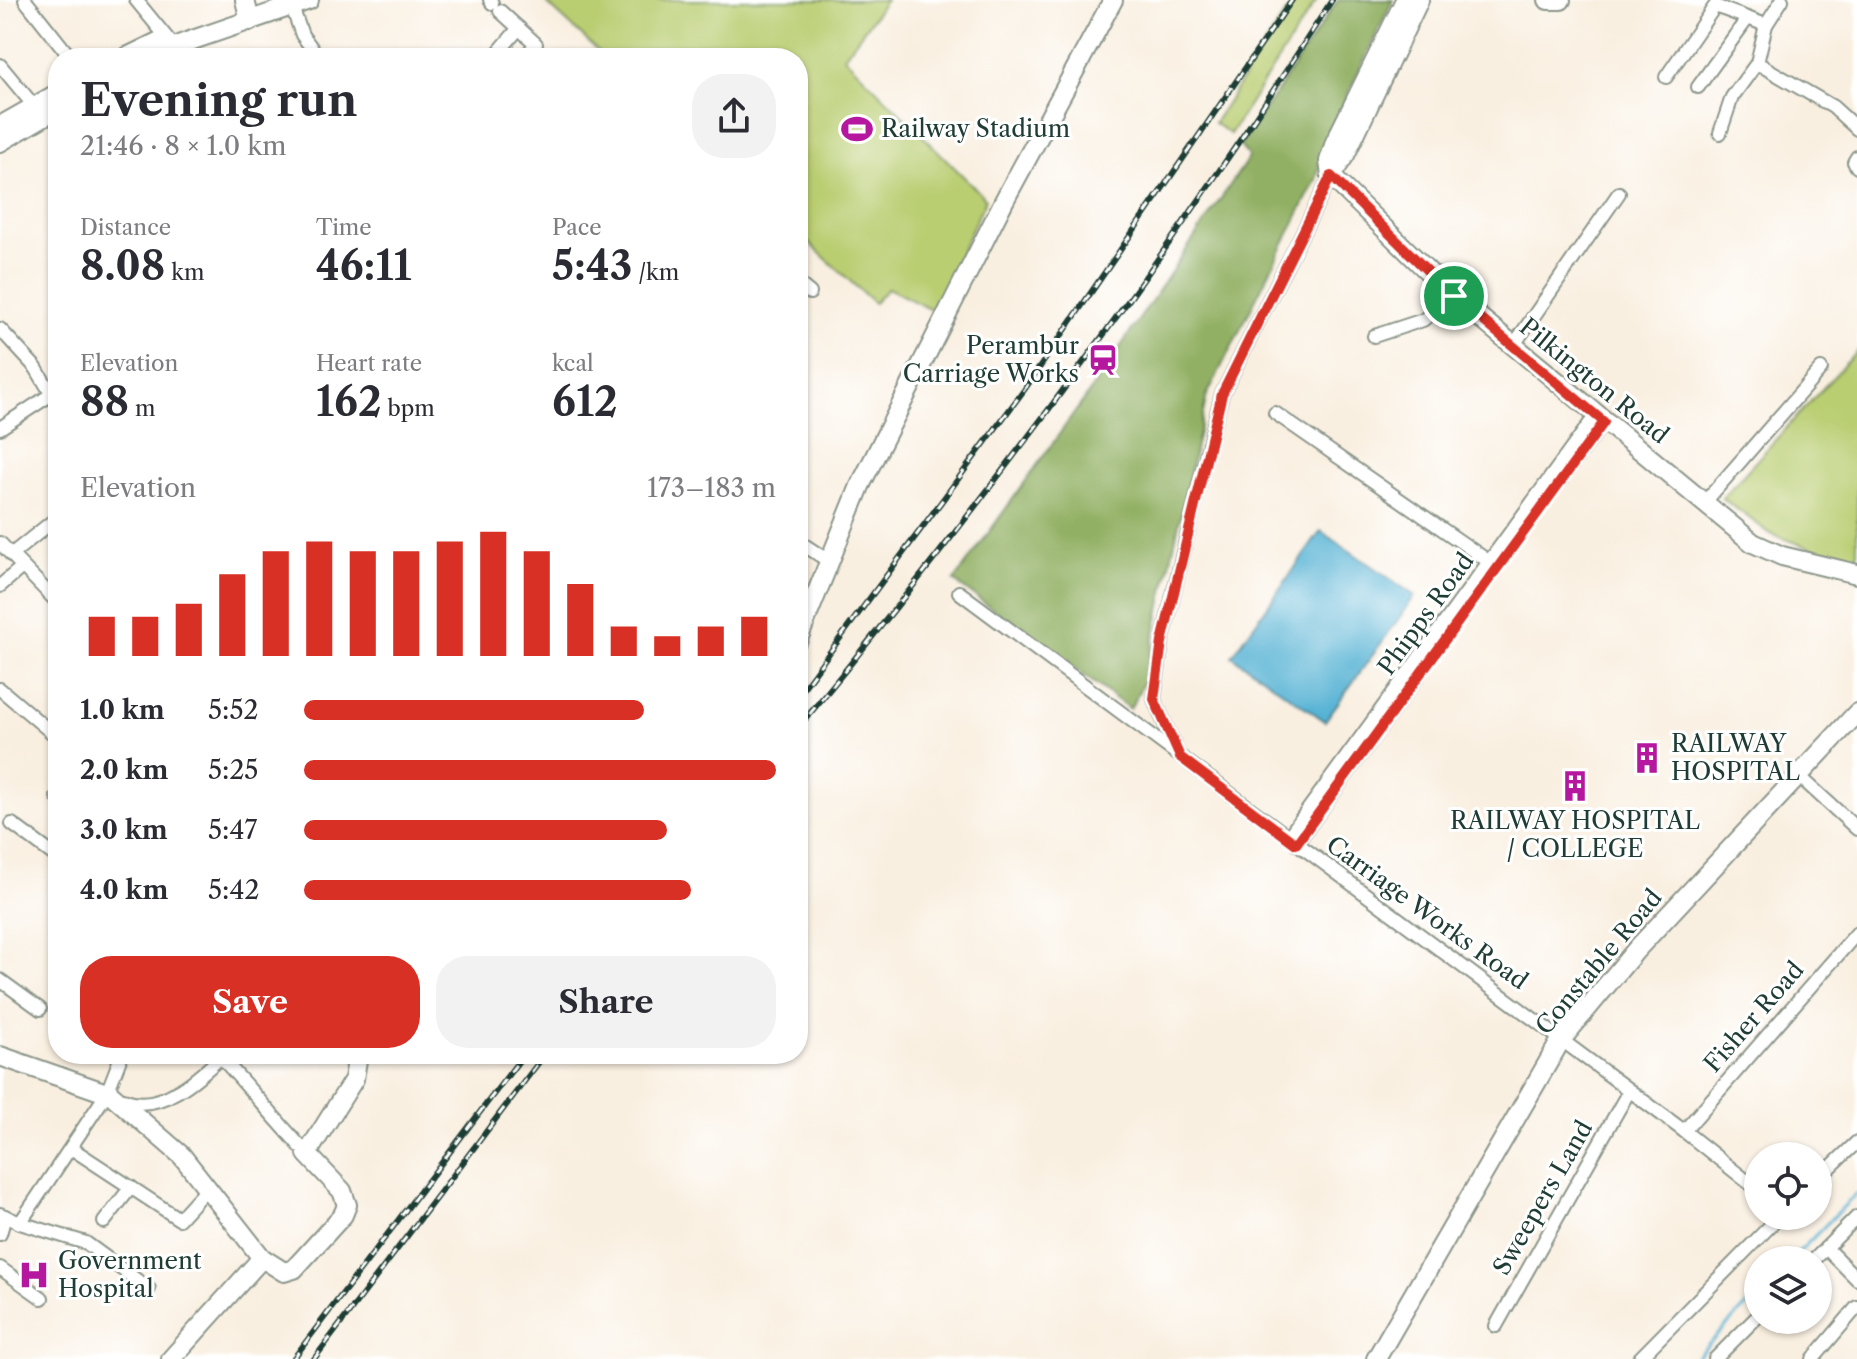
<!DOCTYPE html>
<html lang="en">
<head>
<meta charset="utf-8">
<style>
  body { margin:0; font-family:"Libre Caslon Text",serif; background:#f2f2f3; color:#2b2b33; height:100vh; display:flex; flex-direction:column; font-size:30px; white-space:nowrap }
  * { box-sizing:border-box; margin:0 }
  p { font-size:26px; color:#7c7c81 }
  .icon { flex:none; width:44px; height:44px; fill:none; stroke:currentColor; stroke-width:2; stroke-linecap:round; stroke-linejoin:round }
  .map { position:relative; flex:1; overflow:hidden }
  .sheet { position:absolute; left:48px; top:48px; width:760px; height:1016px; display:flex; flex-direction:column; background:#fff; border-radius:32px; box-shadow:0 2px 6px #0004 }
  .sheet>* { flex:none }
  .fabs { position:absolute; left:1744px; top:1142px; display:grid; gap:16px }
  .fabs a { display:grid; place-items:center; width:88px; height:88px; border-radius:50%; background:#fff; box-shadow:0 2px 6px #0004; font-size:40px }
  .pin { position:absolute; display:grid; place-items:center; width:68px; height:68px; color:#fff; margin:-34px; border:4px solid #fff; border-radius:50%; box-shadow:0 2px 8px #0007 }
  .round { display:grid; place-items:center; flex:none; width:84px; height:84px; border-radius:32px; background:#f2f2f3 }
  .head { display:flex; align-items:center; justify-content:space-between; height:136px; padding:0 32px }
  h1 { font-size:44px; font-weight:800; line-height:60px }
  .stats { display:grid; grid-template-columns:repeat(3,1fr); gap:12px; height:136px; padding:8px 32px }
  .stats div { display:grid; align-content:center }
  .stats b { font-size:40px; font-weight:800 }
  .stats small { font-size:22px; font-weight:400 }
  .stats p { font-size:22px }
  .chart { height:224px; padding:16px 32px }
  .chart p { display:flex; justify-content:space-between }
  .chart svg { width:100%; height:144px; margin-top:8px; stroke:#d93025; stroke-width:6 }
  .action { display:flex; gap:16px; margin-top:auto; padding:16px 32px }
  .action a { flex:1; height:92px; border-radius:32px; background:#d93025; color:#fff; font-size:32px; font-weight:800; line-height:92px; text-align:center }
  .action a+a { background:#f2f2f3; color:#2b2b33 }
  ul { padding:0 32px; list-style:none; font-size:26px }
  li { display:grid; grid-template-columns:128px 96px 1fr; align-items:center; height:60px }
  li i { height:20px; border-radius:10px; background:#d93025 }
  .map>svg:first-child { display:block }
  .green { fill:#b9cd71; stroke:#6c8552; stroke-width:2 }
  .forest { fill:#92b063; stroke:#58764c; stroke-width:2 }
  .water { fill:#56b2d4; stroke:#3a7884; stroke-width:2 }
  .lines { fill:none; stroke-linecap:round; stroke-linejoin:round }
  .stream { stroke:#56b2d4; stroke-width:3 }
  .street-casing { stroke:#8c968a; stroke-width:16 }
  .secondary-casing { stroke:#8c968a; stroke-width:22 }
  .street { stroke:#fff; stroke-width:12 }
  .secondary { stroke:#fff; stroke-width:18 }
  .rail-casing { stroke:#1f3d34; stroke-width:6 }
  .rail { stroke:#fff; stroke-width:3; stroke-dasharray:9; stroke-linecap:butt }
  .route-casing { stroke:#fff; stroke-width:16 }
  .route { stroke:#d93025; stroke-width:10 }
  .labels { text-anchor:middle; stroke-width:6; stroke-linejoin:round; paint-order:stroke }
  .poi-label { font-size:24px; fill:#1f3d34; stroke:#fff; text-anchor:start }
  .street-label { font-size:24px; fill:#1f3d34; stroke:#fff }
</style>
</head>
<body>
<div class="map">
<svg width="1857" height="1359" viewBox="0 0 1857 1359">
  <rect width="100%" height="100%" fill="#fff"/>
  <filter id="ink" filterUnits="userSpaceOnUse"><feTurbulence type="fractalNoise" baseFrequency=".0125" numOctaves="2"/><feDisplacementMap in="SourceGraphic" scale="16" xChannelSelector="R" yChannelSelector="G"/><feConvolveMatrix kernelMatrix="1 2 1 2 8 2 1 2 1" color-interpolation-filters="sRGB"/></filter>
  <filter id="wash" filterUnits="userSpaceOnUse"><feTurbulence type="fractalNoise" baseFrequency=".006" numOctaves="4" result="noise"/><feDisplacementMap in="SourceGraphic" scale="32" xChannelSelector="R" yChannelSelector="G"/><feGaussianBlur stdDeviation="1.8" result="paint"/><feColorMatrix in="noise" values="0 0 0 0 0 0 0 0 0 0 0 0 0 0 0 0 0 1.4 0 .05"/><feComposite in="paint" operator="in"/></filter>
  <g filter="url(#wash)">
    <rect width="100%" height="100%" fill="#f9efe0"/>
    <!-- green -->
    <g class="green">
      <path d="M543 0H886L844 57 986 199 933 311 888 288 874 303 798 233V58H606Z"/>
      <path d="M1294 0H1317L1230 134 1214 123Z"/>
      <path d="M1857 351V564L1771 534 1722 498Z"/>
    </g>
    <!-- forest -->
    <path class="forest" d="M1338 0H1393L1325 142 1316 180 1207 395 1145 679 1130 709 954 581 1098 380 1249 157 1240 146Z"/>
    <!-- water -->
    <path class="water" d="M1321 531 1415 596 1325 721 1232 656Z"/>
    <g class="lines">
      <!-- stream -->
      <g class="stream">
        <path d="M1791 1260 1857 1193"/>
        <path d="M1694 1359 1758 1294"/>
      </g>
    </g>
  </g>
  <g filter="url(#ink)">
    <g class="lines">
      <defs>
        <g id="street">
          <path d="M25 0 71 58"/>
          <path d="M136 0 172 44"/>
          <path d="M490 0 492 3"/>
          <path d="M292 7 302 35 319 58"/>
          <path d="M500 11 536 44 524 58"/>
          <path d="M496 55 519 28"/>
          <path d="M1757 63 1833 107 1857 129"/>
          <path d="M0 65 34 106"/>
          <path d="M1666 77 1715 6 1766 25"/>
          <path d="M1698 87 1747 19"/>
          <path d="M1720 133 1732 97 1757 63 1766 25 1782 0"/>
          <path d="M1857 157 1854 162 1857 167"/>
          <path d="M798 283 810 293"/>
          <path d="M0 329 36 368 58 405"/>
          <path d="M1374 336 1423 320 1454 296"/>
          <path d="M1513 346 1619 193"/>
          <path d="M1275 413 1491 563"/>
          <path d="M0 428 58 390"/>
          <path d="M1553 490 1604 422"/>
          <path d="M1704 503 1821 369"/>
          <path d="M798 541 830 562"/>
          <path d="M0 543 58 603"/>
          <path d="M12 554 58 517"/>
          <path d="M0 586 21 568"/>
          <path d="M959 592 1684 1131 1758 1190"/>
          <path d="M0 689 58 738"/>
          <path d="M1178 754 1154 699 1162 642 1206 456 1222 394 1331 176"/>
          <path d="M1797 774 1857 829"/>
          <path d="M57 797 58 796"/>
          <path d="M12 824 58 858"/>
          <path d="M1288 837 1596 415"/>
          <path d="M1296 844 1420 673"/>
          <path d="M0 980 40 1009"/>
          <path d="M221 1057 307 1154"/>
          <path d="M124 1099C159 1115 200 1077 224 1054"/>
          <path d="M1684 1131 1857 933"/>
          <path d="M71 1148 179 1219 207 1188"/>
          <path d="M1818 1179 1857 1142"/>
          <path d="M0 1214 20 1223 107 1093 122 1054"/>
          <path d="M104 1222 131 1187"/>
          <path d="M20 1223 86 1243 149 1289"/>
          <path d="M0 1234 5 1216"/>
          <path d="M1826 1248 1857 1279"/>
          <path d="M1814 1260 1857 1217"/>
          <path d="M0 1268 42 1298"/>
          <path d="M1496 1326 1629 1091"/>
          <path d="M1639 1359 1780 1216"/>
          <path d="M1715 1359 1758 1316"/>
          <path d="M1813 1359 1857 1307"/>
        </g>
        <g id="secondary">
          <path d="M245 0 250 21"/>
          <path d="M1405 0 1335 142 1329 161 1331 176 1450 293 1753 543 1782 556 1857 574"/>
          <path d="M1548 0H1561"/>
          <path d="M125 58 162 40"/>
          <path d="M151 58 184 43 309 0"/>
          <path d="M0 126 58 93"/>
          <path d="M0 142 58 108"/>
          <path d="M1331 176 1345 155 1419 0"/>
          <path d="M798 639 860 486 1005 199 1113 0"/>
          <path d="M0 1056 112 1095 182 1156 262 1258"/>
          <path d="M171 1359 262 1258 284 1272 294 1269 343 1215 347 1205 342 1191 307 1154 354 1079 358 1054"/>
          <path d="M1376 1359 1561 1040 1636 950 1857 713"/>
        </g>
      </defs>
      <!-- street casing -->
      <use href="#street" class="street-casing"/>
      <!-- secondary casing -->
      <use href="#secondary" class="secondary-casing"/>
      <!-- street -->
      <use href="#street" class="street"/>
      <!-- secondary -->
      <use href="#secondary" class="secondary"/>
      <defs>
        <g id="rail">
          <path d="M798 695 1024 390 1292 0"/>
          <path d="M798 728C990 496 1170 254 1332 0"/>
          <path d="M293 1359 524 1054"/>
          <path d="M314 1359 545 1054"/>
        </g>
      </defs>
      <!-- rail casing -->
      <use href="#rail" class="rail-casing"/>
      <!-- rail -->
      <use href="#rail" class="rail"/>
    </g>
  </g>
  <g class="lines" filter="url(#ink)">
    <defs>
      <path id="route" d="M1331 176 1450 293 1604 422 1296 844 1180 757 1154 699 1162 642 1222 394Z"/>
    </defs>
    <!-- route casing -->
    <use href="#route" class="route-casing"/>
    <!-- route -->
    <use href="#route" class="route"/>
  </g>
  <!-- icons -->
  <defs>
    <symbol id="stadium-bare" viewBox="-9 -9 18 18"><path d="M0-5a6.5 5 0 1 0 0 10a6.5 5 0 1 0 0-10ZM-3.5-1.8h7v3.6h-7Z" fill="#b5179e" stroke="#fff" stroke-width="2.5" paint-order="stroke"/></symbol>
    <symbol id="station-bare" viewBox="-9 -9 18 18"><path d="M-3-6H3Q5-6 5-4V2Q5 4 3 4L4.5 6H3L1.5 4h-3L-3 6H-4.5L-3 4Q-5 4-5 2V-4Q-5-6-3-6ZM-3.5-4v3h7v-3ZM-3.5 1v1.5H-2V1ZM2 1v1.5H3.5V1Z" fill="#b5179e" stroke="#fff" stroke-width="2.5" paint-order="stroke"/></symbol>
    <symbol id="building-bare" viewBox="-9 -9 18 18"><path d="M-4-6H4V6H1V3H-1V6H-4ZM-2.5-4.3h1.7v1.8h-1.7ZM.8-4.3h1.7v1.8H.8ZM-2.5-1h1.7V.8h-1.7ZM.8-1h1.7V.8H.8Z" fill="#b5179e" stroke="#fff" stroke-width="2.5" paint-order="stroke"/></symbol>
    <symbol id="hospital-bare" viewBox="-9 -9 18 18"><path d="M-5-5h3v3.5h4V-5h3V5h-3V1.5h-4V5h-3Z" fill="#b5179e" stroke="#fff" stroke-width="2.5" paint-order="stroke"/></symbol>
  </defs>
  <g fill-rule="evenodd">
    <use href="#stadium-bare" x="835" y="107" width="44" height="44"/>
    <use href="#station-bare" x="1081" y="338" width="44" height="44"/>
    <use href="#building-bare" x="1625" y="736" width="44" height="44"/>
    <use href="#building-bare" x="1553" y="764" width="44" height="44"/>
    <use href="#hospital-bare" x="12" y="1253" width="44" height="44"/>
  </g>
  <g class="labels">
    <!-- poi labels -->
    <g class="poi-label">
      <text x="881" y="137">Railway Stadium</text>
      <text x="1079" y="354" text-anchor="end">Perambur<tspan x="1079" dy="28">Carriage Works</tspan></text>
      <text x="1671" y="752">RAILWAY<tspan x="1671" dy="28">HOSPITAL</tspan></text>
      <text x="1575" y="829" text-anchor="middle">RAILWAY HOSPITAL<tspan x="1575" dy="28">/ COLLEGE</tspan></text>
      <text x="58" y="1269">Government<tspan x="58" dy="28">Hospital</tspan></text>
    </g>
    <!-- street labels -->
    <g class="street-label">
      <text transform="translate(1594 381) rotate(39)" y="8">Pilkington Road</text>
      <text transform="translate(1426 614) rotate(-54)" y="8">Phipps Road</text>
      <text transform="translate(1427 913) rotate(36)" y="8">Carriage Works Road</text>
      <text transform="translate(1599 962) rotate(-50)" y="8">Constable Road</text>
      <text transform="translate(1754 1017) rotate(-49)" y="8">Fisher Road</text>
      <text transform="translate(1543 1198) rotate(-60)" y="8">Sweepers Land</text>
    </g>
  </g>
</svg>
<div class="fabs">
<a><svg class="icon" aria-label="locate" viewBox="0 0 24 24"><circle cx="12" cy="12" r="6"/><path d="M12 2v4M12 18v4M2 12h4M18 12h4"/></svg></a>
<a><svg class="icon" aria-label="layers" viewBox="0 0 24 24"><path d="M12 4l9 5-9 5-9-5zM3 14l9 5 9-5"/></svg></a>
</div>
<div class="pin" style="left:1454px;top:296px;background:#1e9e55"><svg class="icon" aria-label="arrive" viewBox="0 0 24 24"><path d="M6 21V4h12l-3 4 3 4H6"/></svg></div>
<section class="sheet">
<div class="head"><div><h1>Evening run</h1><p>21:46 · 8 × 1.0 km</p></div><a class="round"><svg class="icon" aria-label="share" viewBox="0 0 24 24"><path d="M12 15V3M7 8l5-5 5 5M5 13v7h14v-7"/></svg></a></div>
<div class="stats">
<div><p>Distance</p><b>8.08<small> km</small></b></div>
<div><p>Time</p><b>46:11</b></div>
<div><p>Pace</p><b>5:43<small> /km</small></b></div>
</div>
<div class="stats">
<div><p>Elevation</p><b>88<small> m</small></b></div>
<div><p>Heart rate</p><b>162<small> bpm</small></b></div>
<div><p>kcal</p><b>612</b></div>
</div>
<div class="chart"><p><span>Elevation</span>173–183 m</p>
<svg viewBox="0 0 160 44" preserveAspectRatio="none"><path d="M5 44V32M15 44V32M25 44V28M35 44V19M45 44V12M55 44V9M65 44V12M75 44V12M85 44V9M95 44V6M105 44V12M115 44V22M125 44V35M135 44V38M145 44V35M155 44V32"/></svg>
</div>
<ul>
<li><b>1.0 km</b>5:52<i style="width:72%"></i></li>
<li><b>2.0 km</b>5:25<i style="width:100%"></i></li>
<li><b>3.0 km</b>5:47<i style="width:77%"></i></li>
<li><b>4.0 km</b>5:42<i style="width:82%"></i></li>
</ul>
<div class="action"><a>Save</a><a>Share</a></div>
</section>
</div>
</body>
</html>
